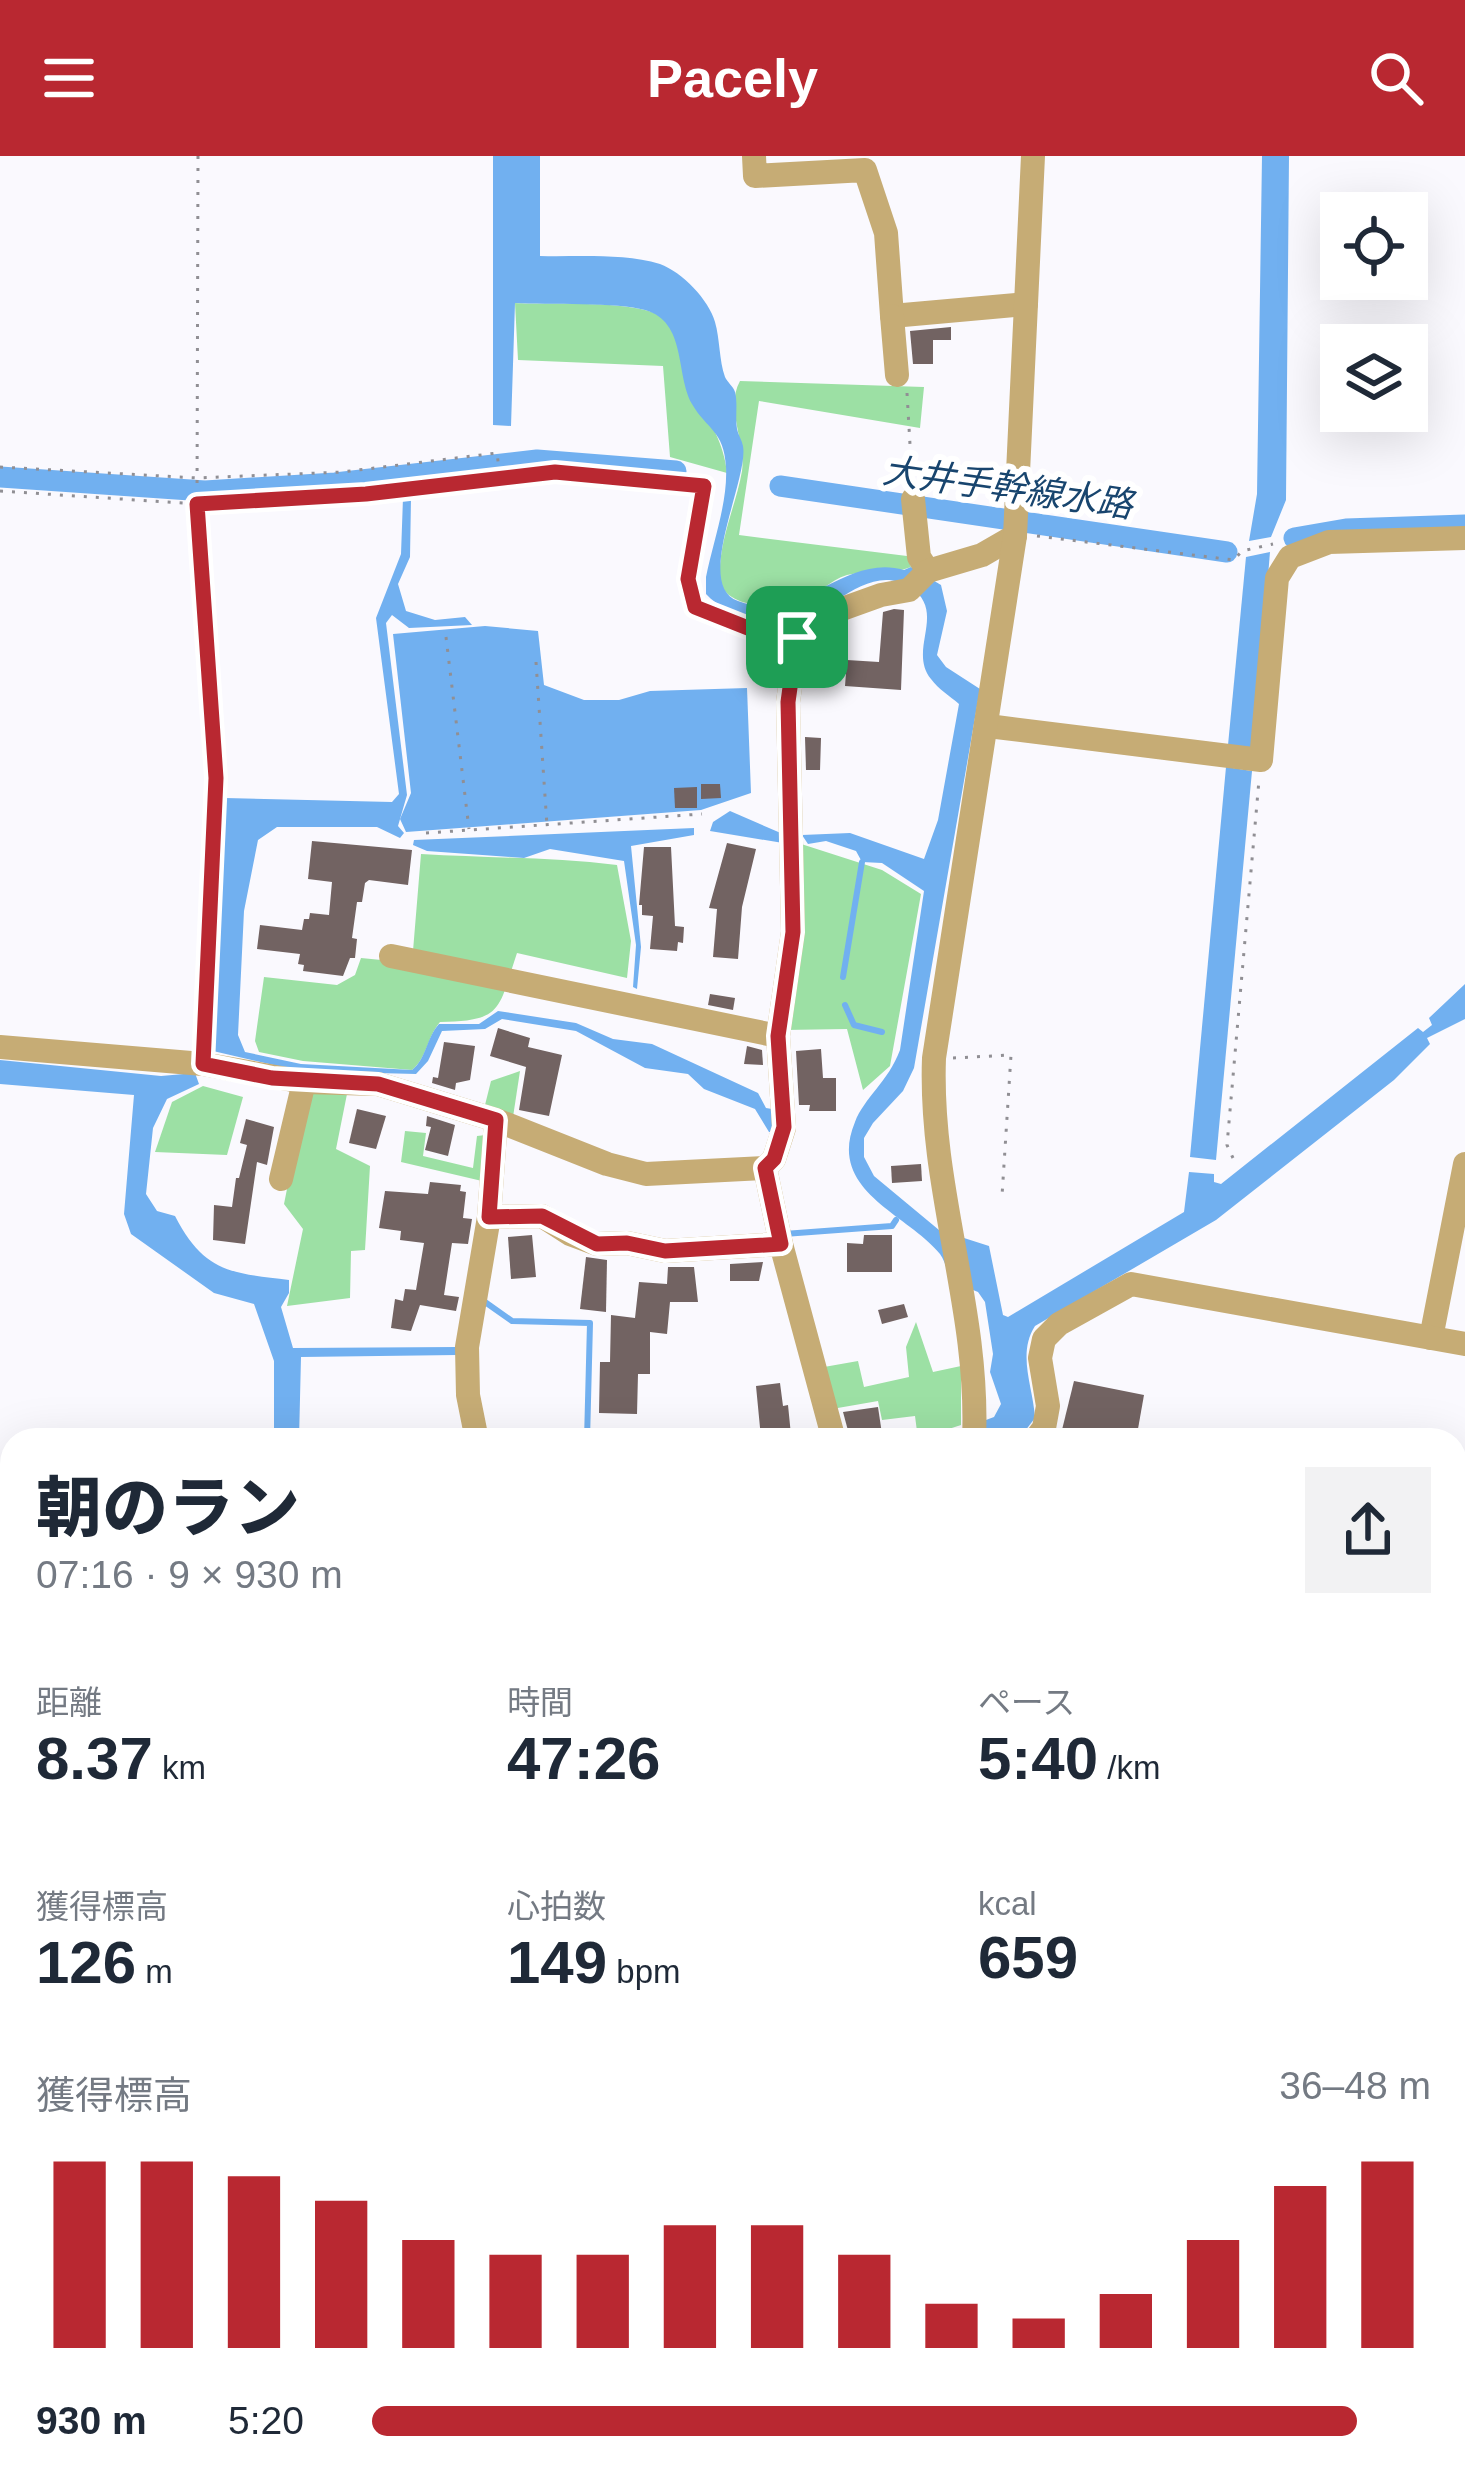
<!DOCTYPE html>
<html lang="ja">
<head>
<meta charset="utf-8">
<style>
  body { margin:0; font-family:Helvetica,"Noto Sans JP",sans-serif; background:#f2f2f3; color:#1f2937; height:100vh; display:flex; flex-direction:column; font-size:45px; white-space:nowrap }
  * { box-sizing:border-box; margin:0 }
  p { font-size:39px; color:#747a83 }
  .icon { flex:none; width:66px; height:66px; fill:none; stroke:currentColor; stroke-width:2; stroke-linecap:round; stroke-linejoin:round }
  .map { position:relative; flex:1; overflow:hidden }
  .sheet { position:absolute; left:0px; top:1272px; width:1467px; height:1065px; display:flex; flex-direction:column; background:#fff; border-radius:36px 36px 0 0; box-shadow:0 12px 48px #0002 }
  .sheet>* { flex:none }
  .buttons { position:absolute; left:1320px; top:36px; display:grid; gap:24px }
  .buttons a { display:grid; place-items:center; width:108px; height:108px; border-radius:0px; background:#fff; box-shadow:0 12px 48px #0002; font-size:60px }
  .pin { position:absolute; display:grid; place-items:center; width:102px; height:102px; color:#fff; margin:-51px; border-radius:24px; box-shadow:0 6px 18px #0006 }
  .round { display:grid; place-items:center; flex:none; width:126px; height:126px; border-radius:0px; background:#f2f2f3 }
  .summary { display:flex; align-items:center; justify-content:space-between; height:204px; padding:0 36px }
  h1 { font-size:66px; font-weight:800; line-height:90px }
  .figures { display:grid; grid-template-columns:repeat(3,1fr); gap:18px; height:204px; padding:12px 36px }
  .figures div { display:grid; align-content:center }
  .figures b { font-size:60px; font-weight:800 }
  .figures small { font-size:33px; font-weight:400 }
  .figures p { font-size:33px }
  .chart { height:336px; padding:24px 36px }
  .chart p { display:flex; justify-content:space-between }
  .chart svg { width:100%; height:216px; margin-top:12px; stroke:#b92831; stroke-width:6 }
  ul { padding:0 36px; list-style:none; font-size:39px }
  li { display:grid; grid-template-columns:192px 144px 1fr; align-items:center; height:90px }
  li i { height:30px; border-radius:15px; background:#b92831 }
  header { display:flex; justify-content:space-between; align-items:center; height:156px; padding:0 36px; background:#b92831; color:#fff; font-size:54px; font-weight:800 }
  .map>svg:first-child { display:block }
  .green { fill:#9ce0a4 }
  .water { fill:#71b0f0 }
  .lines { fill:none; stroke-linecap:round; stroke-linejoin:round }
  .stream { stroke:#71b0f0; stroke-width:6 }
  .canal { stroke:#71b0f0; stroke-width:21 }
  .building { fill:#726362 }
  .path { stroke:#908f94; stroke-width:3; stroke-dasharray:3 9; stroke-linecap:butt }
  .minor { stroke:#c6ac75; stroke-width:24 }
  .route-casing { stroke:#fff; stroke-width:24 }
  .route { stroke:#b92831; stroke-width:15 }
  .labels { text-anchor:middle; stroke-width:12; stroke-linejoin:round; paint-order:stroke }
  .water-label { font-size:36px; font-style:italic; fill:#18456e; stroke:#fff }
</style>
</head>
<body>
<header><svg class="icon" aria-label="menu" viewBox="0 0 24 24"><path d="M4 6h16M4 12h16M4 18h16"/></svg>Pacely<svg class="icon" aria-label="search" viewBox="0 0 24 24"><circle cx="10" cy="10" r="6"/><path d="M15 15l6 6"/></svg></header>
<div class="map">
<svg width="1465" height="2336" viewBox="0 0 1465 2336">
  <rect width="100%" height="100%" fill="#faf9fe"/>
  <!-- green -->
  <g class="green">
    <path d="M515 147C546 149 641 143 663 162 681 179 690 216 698 239 709 267 724 286 727 317L670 301 663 210 518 204Z"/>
    <path d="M740 225 924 231 920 272 759 245 739 379 907 400 911 411C891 419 868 414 847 419 830 424 816 440 799 446 778 454 722 452 720 423 718 385 736 350 742 315 746 286 725 252 740 225Z"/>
    <path d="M795 686 882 714 921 738 890 910 863 934 847 873 784 874Z"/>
    <path d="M421 698C487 702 552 701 617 709L631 785 627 822 517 797C498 853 504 865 440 866 427 881 427 902 412 914L303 905 259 896 255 885 264 821 337 829 355 819 361 802 412 807Z"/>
    <path d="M520 915 513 961 485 949 491 925Z"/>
    <path d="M203 930 243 941 227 999 155 996 172 946Z"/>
    <path d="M307 933H348L336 993 370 1010 365 1094 351 1095 350 1142 287 1150 303 1073 284 1048Z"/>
    <path d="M405 975 426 977 423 1000 473 1012 477 980 486 979 482 1025 401 1006Z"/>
    <path d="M916 1166 933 1216 961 1210V1269L918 1283 915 1260 882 1264 878 1245 832 1253 824 1211 858 1205 864 1231 909 1221 906 1191Z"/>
  </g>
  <!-- water -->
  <g class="water">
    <path d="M493 0H540V100C578 101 623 97 660 108 682 116 709 144 715 166 720 183 719 204 725 221 727 226 733 230 735 236 738 247 735 261 737 273 738 279 742 284 743 290 749 323 693 429 738 445 802 469 843 397 904 414L911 411 941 429 947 455 937 499 946 511 980 533 914 912 903 935 873 967 864 982V1001L874 1020 939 1074 989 1090 1003 1159 1008 1161 1184 1056 1189 1016 1214 1018V1026L1221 1028 1418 872 1423 876 1432 869 1429 862 1465 828V863L1427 882 1430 888 1394 924 1216 1064 1035 1170C1017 1198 1033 1230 1035 1262L1018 1284H932L994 1261 1001 1248 990 1216 993 1198 985 1146 978 1136 951 1125C948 1117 945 1105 940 1098 908 1058 826 1035 855 966 864 942 888 926 900 894L924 735 882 707 862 706 856 695 826 685 808 688 802 679 850 677 924 703 938 664 959 548C950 540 938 533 931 523 907 493 948 456 910 431 867 404 826 463 791 467 777 468 759 465 746 460 730 454 718 451 706 438V421C713 386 728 346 726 311 724 274 707 274 692 248 675 217 687 166 645 154 618 146 547 149 515 147L511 270 493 269Z"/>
    <path d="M1262 0H1289L1286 344 1271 381 1249 385 1257 338Z"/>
    <path d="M403 342H411L410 401 398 428 406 455 435 464 465 461 472 469 409 472 392 459 386 467 407 639 398 670 404 677 400 682 377 671H277L258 684 244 755 238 879 245 896 301 908 412 914C427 902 426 882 439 868H479L498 855 576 867 613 883 652 888 758 937 766 952 778 954 776 976H769L755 953 704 933 688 918 645 912 576 875 502 863 485 873 442 875 428 905 416 918 300 915 213 895 225 642 392 646 399 638 376 462 401 398Z"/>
    <path d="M1270 396 1254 592 1228 589 1246 401Z"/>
    <path d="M485 470 538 475 544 529 584 544H619L650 535 747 532 751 637 701 654 406 676 400 663 411 637 393 478Z"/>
    <path d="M1226 611 1252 615 1216 1004 1190 1001Z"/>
    <path d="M730 655 783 678V687L710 675 713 666Z"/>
    <path d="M694 672V679L631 690 641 791 637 833 633 831 636 789 624 705 550 693 524 702 427 695 413 689 414 684Z"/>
    <path d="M0 904 161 920 195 917 199 928 167 943 153 972 146 1038 157 1055 175 1060C204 1116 230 1117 289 1124V1137L281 1151 293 1192 457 1191V1199L301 1201 299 1284H274V1205L254 1148 214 1137 131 1078 124 1058 134 939 0 928Z"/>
    <path d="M1465 2163V2275L1455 2315V2202Z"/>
  </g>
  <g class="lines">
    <!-- stream -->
    <g class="stream">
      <path d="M843 821 862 706"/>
      <path d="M845 849 854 869 882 876"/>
      <path d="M784 1078 892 1070 896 1064"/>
      <path d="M485 1146 512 1165 590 1167 587 1284"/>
    </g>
    <!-- canal -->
    <g class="canal">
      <path d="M0 321 205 335 335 327 537 304 676 315"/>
      <path d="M780 330 1227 396"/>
      <path d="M1294 382 1346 373 1465 369"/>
    </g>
  </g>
  <!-- building -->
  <g class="building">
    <path d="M951 171V184H933V208H913L910 175Z"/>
    <path d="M894 453 904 454 901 534 845 530 847 504 879 506 883 456Z"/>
    <path d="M805 581 821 582 820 614H806Z"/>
    <path d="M701 628H720L721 642 701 643Z"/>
    <path d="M697 631V652H675L674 632Z"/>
    <path d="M312 685 412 694 408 729 369 724 365 727 362 746H357L352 782 357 783 355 802H350L343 820 303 815 304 809 298 808 300 798 257 793 260 769 302 774 304 763H309L310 757 329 759 332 726 308 723Z"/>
    <path d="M727 687 756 693 742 751 738 803 713 801 717 753 709 752Z"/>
    <path d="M644 691H671L675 770 684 771 683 787 678 786 677 795 650 793 653 760 642 759V749H639Z"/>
    <path d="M710 838 735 842 733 854 708 849Z"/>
    <path d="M498 872 530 882 528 891 562 899 549 960 519 954 526 911 490 900Z"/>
    <path d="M444 886 475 890 470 924 456 927 455 934 432 927 433 921 438 922Z"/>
    <path d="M747 890 762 894 763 909 744 908Z"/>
    <path d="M821 893 823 922H836V955H809L810 949H799L796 895Z"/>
    <path d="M357 953 386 960 376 993 349 987Z"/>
    <path d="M427 960 455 969 448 1000 425 994 431 971 426 970Z"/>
    <path d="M246 963 274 971 267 1009 257 1006 245 1088 213 1084 214 1049 232 1051 236 1022H239L247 989 240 987Z"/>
    <path d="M921 1008 922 1025 892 1027 891 1010Z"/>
    <path d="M430 1026 461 1029 460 1035 466 1036 463 1062 472 1063 468 1088 452 1087 444 1139 459 1141 456 1155 420 1149 411 1175 391 1172 395 1143 403 1145 405 1133 416 1134 424 1087 400 1084 401 1075 379 1072 385 1035 428 1038Z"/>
    <path d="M532 1079 536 1121 511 1123 508 1081Z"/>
    <path d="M864 1079H892V1116H847V1087L863 1088Z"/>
    <path d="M586 1101 607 1104 606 1156 580 1153Z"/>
    <path d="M763 1106 759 1125H730V1108Z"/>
    <path d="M668 1111H694L698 1146H670L667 1178 650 1176V1218H638L637 1258 599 1257 600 1206H610L611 1159 635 1162 639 1126 667 1128Z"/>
    <path d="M904 1148 908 1161 882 1168 878 1154Z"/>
    <path d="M1074 1225 1144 1239 1136 1284 1060 1282Z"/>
    <path d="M780 1227 783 1250 788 1249 791 1279 761 1282 756 1230Z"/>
    <path d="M878 1251 882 1278 850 1282 843 1256Z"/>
  </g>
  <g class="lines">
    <!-- path -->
    <g class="path">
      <path d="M198 0 197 348 216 622 204 885"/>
      <path d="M907 237 912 323"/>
      <path d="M0 311 197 322 342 316 497 297 500 321"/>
      <path d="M0 335 197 348 366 338 555 316 703 330 688 423 695 451 748 473 777 478"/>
      <path d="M1037 380 1234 404 1242 395 1273 388"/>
      <path d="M446 481 469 673"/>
      <path d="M536 506 547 670"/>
      <path d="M426 677 702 658"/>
      <path d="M953 902 1011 899 1002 1040"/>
      <path d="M1233 1002 1227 989 1259 624"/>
    </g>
    <!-- minor -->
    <g class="minor">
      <path d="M754 0 755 20 865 14 886 77 892 160 1026 148"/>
      <path d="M892 160 897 219"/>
      <path d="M913 343 919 401 928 415"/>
      <path d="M988 570 1261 604 1277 422 1290 401 1329 386 1465 382"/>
      <path d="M391 800 778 880"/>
      <path d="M0 891 203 908 304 926 378 928 496 964 607 1008 646 1018 765 1012"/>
      <path d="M281 1023 304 926"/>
      <path d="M489 1061 542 1060 570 1078 597 1088 627 1087 665 1095 781 1088"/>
      <path d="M1431 1182 1465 1008"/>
      <path d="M477 1284 468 1239 467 1191 489 1061 496 964"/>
      <path d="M834 1284 781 1088 765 1012 774 1003 784 972 778 880 793 776 788 546 797 481 817 462 881 439 909 434 928 415 982 399 1015 380"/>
      <path d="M974 1284C980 1153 929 1034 934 902L1015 380 1033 0"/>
      <path d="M1035 1284 1044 1272 1048 1250 1040 1202 1044 1183 1059 1168 1131 1128 1465 1188"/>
      <path d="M0 1952H12"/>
      <path d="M1455 2073 1465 2075"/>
      <path d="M420 2336 428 2325"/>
      <path d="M1118 2336 1121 2325"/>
    </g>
  </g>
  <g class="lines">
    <defs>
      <path id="route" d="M555 316 704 330 688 423 695 451 748 472 797 481 788 546 793 776 778 880 784 971 774 1003 765 1012 781 1088 665 1095 627 1087 597 1088 542 1060 489 1061 496 964 378 928 272 922 203 908 216 622 197 348 366 338Z"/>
    </defs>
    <!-- route casing -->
    <use href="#route" class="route-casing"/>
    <!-- route -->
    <use href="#route" class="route"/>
  </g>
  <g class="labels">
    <!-- water labels -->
    <g class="water-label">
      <text transform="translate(1008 331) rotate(8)" y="13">大井手幹線水路</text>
    </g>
  </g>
</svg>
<div class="buttons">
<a><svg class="icon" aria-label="locate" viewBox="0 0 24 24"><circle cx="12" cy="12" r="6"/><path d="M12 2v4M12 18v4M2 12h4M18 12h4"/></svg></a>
<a><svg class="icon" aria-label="layers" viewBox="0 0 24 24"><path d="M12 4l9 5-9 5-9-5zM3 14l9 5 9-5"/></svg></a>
</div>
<div class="pin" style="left:797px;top:481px;background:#1e9e55"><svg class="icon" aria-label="arrive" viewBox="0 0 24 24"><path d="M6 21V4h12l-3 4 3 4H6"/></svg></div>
<section class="sheet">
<div class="summary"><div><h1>朝のラン</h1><p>07:16 · 9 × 930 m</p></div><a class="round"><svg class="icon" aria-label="share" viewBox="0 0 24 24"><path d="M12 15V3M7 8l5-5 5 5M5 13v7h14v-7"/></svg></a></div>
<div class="figures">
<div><p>距離</p><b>8.37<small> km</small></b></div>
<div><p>時間</p><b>47:26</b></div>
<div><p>ペース</p><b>5:40<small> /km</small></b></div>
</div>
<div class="figures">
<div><p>獲得標高</p><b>126<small> m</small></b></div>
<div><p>心拍数</p><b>149<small> bpm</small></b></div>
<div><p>kcal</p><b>659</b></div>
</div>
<div class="chart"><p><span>獲得標高</span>36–48 m</p>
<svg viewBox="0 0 160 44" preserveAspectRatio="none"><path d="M5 44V6M15 44V6M25 44V9M35 44V14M45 44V22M55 44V25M65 44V25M75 44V19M85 44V19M95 44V25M105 44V35M115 44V38M125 44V33M135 44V22M145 44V11M155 44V6"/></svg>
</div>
<ul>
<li><b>930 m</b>5:20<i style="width:93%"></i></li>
</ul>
</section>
</div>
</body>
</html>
